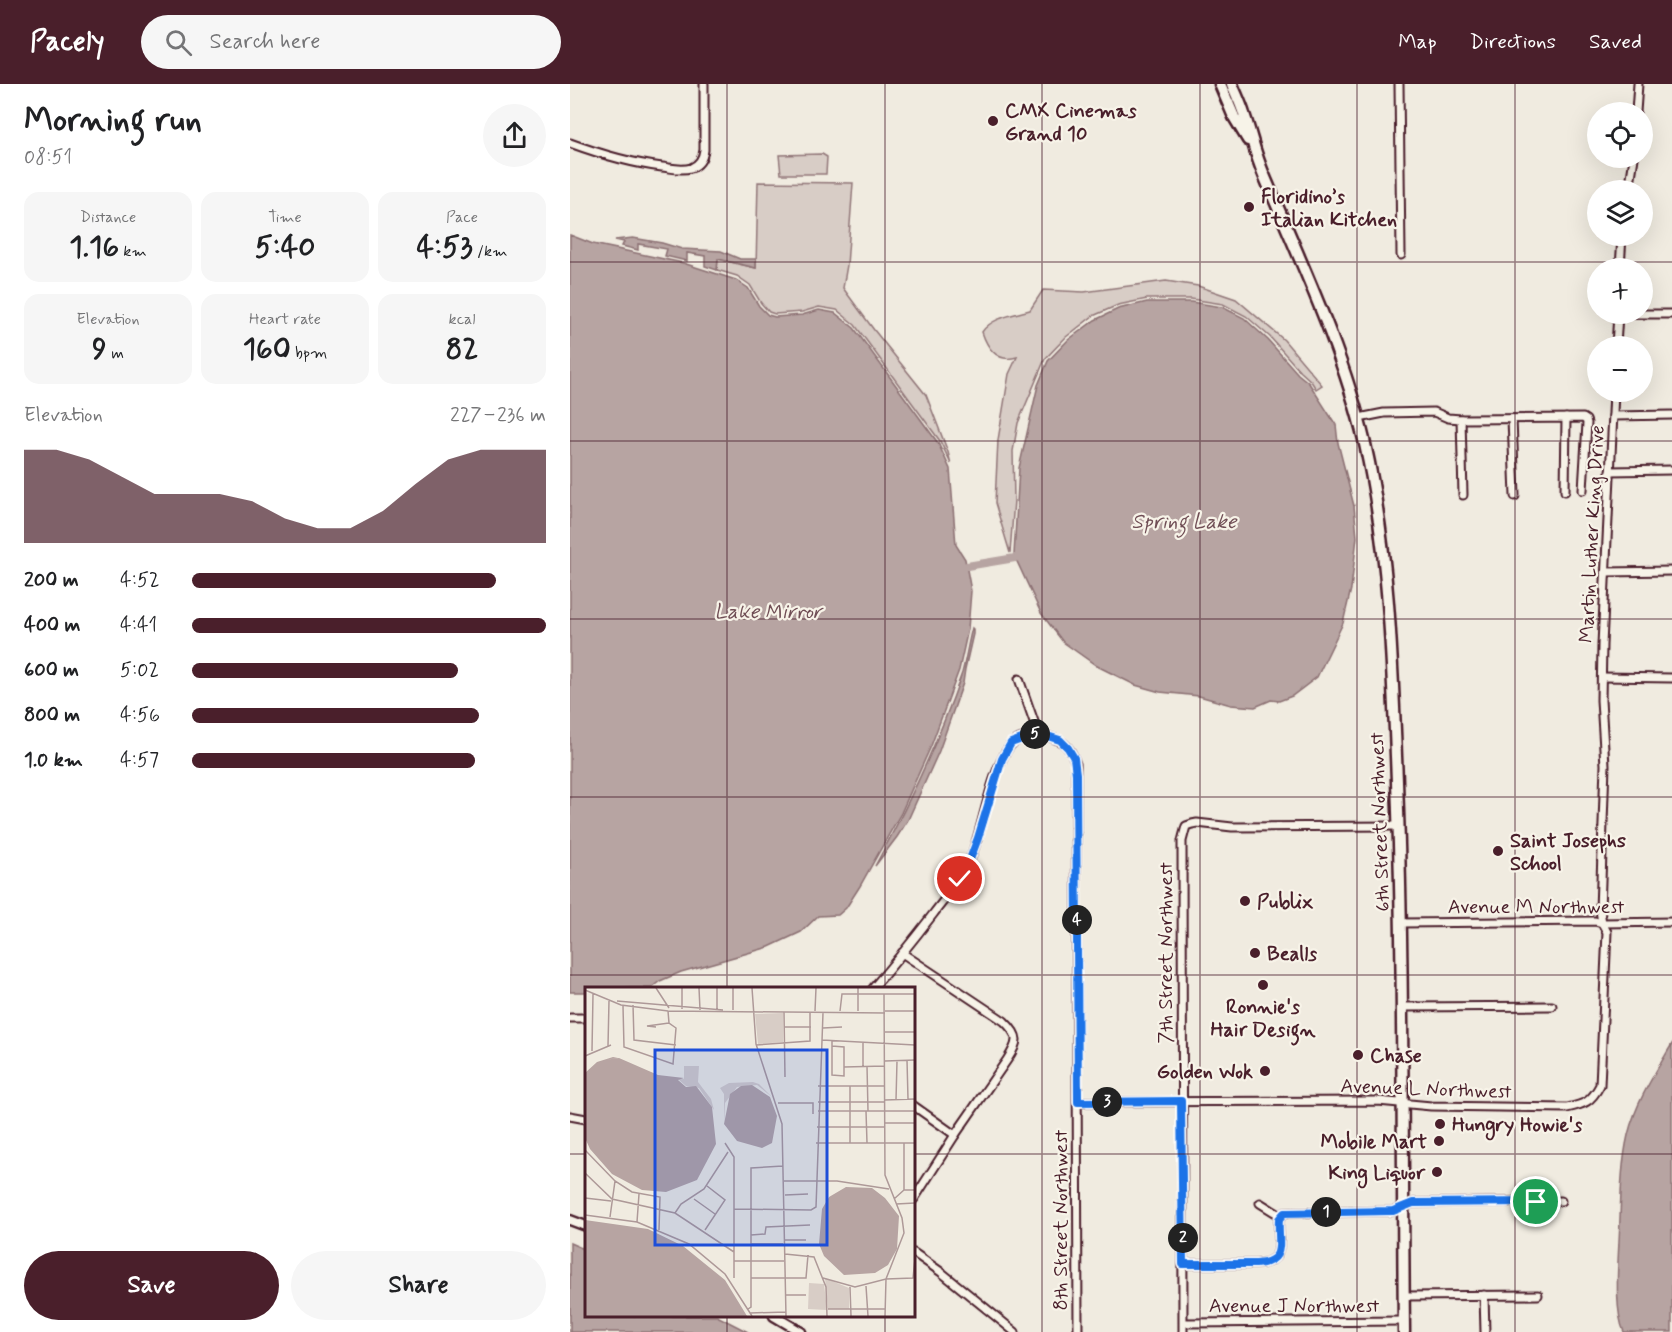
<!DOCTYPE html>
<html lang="en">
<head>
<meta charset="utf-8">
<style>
  body { margin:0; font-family:Mynerve,sans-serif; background:#f6f6f6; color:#202124; height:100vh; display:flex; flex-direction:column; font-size:22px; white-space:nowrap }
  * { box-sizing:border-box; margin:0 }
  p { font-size:20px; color:#757577 }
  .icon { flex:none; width:33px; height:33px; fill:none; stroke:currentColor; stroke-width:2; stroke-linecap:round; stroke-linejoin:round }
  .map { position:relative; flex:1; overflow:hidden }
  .panel { display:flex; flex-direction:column; background:#fff; width:570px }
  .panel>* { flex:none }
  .tools { position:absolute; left:1017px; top:18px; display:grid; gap:12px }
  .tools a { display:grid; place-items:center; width:66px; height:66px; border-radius:50%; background:#fff; box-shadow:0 6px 24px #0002; font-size:30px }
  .pin { position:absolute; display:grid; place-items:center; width:51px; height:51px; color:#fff; margin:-26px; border:3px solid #fff; border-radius:50%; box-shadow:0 2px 6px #0007 }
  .km { position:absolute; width:30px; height:30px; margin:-15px; border-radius:50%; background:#222; color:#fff; font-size:16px; line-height:30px; text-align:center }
  .round { display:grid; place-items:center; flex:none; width:63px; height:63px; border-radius:32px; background:#f6f6f6 }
  .headline { display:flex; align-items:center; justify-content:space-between; height:102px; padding:0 24px }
  h1 { font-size:33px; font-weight:700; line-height:45px }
  .stats { display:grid; grid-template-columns:repeat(3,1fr); gap:9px; height:102px; padding:6px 24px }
  .stats div { display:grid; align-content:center; border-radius:15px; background:#f6f6f6; text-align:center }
  .stats b { font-size:30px; font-weight:700 }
  .stats small { font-size:16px; font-weight:400 }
  .stats p { font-size:16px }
  .chart { height:168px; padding:12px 24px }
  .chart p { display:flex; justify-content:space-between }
  .chart svg { width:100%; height:108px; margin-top:6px; fill:#4a1f2b; opacity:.7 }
  .primary-button { display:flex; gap:12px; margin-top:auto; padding:12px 24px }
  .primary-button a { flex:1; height:69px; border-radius:36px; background:#4a1f2b; color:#fff; font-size:24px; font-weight:700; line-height:69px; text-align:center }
  .primary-button a+a { background:#f6f6f6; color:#202124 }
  ul { padding:0 24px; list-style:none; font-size:20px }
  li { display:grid; grid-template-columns:96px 72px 1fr; align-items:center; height:45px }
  li i { height:15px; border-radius:8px; background:#4a1f2b }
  header { display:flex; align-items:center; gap:36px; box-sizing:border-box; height:84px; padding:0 30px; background:#4a1f2b; color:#fff }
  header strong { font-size:28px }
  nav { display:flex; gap:33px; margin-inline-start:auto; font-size:21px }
  .search { width:420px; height:54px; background:#f6f6f6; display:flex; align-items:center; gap:15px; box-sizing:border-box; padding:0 21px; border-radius:33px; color:#757577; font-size:22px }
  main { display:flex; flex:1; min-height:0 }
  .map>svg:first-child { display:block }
  .green { fill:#d8cdc6; stroke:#917678; stroke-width:1.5 }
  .water { fill:#b7a4a2; stroke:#8b6f72; stroke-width:1.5 }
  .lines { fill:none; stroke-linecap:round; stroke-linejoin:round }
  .canal { stroke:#b7a4a2; stroke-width:8 }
  .minor-casing { stroke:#4a1f2b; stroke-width:11 }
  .major-casing { stroke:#4a1f2b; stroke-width:13 }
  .highway-casing { stroke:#4a1f2b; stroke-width:15 }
  .minor { stroke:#f7f3e8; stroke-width:7 }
  .major { stroke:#f7f3e8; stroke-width:8 }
  .highway { stroke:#f7f3e8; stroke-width:10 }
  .route-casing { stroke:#fff; stroke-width:12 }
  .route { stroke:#1a73e8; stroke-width:8 }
  .grid { fill:none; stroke:#4a1f2b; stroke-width:1.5; stroke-opacity:0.55 }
  .poi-dot { fill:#4a1f2b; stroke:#f7f3e8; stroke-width:2 }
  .labels { text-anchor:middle; stroke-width:4.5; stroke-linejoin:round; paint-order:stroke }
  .poi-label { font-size:20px; font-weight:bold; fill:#4a1f2b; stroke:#f7f3e8; text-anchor:start }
  .street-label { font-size:20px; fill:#4a1f2b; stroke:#f7f3e8 }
  .water-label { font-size:21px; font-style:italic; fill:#704e55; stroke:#f7f3e8 }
  .inset-road { fill:none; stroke:#ae9998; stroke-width:1.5 }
  .view { fill:#1d4ed8; fill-opacity:0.15; stroke:#1d4ed8; stroke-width:3 }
  .inset-edge { fill:none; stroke:#4a1f2b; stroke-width:3 }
</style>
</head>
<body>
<header>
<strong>Pacely</strong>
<div class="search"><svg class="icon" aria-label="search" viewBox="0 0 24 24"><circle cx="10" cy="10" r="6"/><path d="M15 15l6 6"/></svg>Search here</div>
<nav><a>Map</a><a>Directions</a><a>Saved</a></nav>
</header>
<main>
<section class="panel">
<div class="headline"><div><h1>Morning run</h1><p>08:51</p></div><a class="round"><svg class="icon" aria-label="share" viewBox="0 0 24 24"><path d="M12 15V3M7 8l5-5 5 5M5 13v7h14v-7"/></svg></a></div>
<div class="stats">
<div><p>Distance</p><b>1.16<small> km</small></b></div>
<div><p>Time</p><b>5:40</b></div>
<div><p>Pace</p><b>4:53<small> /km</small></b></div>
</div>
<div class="stats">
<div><p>Elevation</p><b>9<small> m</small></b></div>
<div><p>Heart rate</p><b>160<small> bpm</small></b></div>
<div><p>kcal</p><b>82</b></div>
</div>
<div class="chart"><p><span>Elevation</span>227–236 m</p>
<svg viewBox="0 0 160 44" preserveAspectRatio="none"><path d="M0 44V6L10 6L20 10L30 17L40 24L50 24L60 24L70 27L80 34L90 38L100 38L110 31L120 20L130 10L140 6L150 6L160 6V44z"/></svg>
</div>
<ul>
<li><b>200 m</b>4:52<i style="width:86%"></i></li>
<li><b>400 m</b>4:41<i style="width:100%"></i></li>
<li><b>600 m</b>5:02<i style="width:75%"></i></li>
<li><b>800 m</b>4:56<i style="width:81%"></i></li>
<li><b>1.0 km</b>4:57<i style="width:80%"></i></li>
</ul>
<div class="primary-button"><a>Save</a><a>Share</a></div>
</section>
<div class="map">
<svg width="1102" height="1248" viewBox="0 0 1102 1248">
  <rect width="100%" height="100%" fill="#f0ebe0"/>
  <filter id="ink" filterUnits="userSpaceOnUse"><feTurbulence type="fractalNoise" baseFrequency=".0167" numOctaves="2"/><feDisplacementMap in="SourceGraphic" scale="12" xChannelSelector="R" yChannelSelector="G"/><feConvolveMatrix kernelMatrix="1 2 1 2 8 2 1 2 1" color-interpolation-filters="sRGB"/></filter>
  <g filter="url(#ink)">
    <!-- green -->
    <g class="green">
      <path d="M252 70 257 73 256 90H211L209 71Z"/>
      <path d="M188 98 283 99 277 181 273 204 304 246 356 311 378 368 381 380 370 357 285 241 267 226 249 223 232 228 205 230 199 228 191 219 180 201 167 192 147 186 148 175 186 184Z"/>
      <path d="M596 197 628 202 666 215 714 256 752 301 746 305 741 297 730 287 700 253 676 232 653 220 621 215H577L548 221 523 232 496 253 475 275 448 339 443 367 444 416 440 469 425 419 428 356 439 290 447 273C428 279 418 266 412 248 422 233 444 231 460 226L473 206 514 208Z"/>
    </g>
    <!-- water -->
    <g class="water">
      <path d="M0 151 23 160 113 179 166 196 178 204 189 222 198 231 205 233 232 231 249 226 265 229 284 244 368 359 380 385 386 461 395 475 401 507 398 545 389 586 361 662 331 729 290 802 276 824 268 831 248 832 231 848 199 863 111 888 90 897 81 904H16V908H0Z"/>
      <path d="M63 154 92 159 112 165 151 167 170 175H186V184L148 175 147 186 135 182V172L117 169V177L95 172 97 165 68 160V166L52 162 54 158 45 156Z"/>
      <path d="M577 218H621L652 223 674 234 698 256 728 290 739 299 766 341 768 359 784 422 787 453 781 505 773 539 747 593 722 612 709 617 701 616 685 623 661 621 629 612 590 608 565 601 527 582 493 558 471 529 444 471 449 384 468 301 478 277 498 256 525 236 548 225Z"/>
      <path d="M402 544 403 545V550L395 585 393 599 369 667 338 736 327 753 305 782C339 720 369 656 392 589 396 575 398 559 402 544Z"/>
      <path d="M1102 960V1248H1054C1044 1226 1048 1181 1049 1157 1051 1122 1050 1086 1058 1051 1066 1018 1085 989 1102 960Z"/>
      <path d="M0 1159 16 1166V1232H147L178 1248H0Z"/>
    </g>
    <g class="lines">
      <!-- canal -->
      <path class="canal" d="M397 482 445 474"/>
      <defs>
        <g id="minor">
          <path d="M829 0 831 171"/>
          <path d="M1066 28 1068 0"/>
          <path d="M0 59C30 70 60 79 92 83 101 84 111 87 121 84 129 81 133 74 134 66V0"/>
          <path d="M1059 106 1064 74"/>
          <path d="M1050 184 1052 152"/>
          <path d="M1048 230H1102"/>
          <path d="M1046 262 1048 230"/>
          <path d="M1043 332 1102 331"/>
          <path d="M789 334 814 329 864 328 878 334 891 335 1013 334 1016 336 1017 339 1013 406"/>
          <path d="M891 335 893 411"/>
          <path d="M942 335 945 412"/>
          <path d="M1040 387 1102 386"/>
          <path d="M995 407 996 334"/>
          <path d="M1036 488 1102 487"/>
          <path d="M1032 593 1102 594"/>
          <path d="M449 595 468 649"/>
          <path d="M468 649C488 655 499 657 506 680L508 1248"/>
          <path d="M830 839 1025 837 1032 839 1102 838"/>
          <path d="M332 869 434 937C450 952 449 958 437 976L385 1051 344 1115"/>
          <path d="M303 904C324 880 344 855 364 829 377 812 391 796 400 776 414 742 419 692 439 663 444 655 459 652 468 649"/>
          <path d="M831 923 982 922"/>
          <path d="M0 934H16"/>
          <path d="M508 1018 808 1017 861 1022 997 1024C1015 1020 1021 1018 1030 1001L1037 848 1032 839 1030 826 1035 681 1031 616 1032 561 1044 308"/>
          <path d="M344 1022 385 1051"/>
          <path d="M0 1032 16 1035"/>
          <path d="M690 1119 711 1132"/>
          <path d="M344 1169 371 1188 445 1248"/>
          <path d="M613 1180H686C718 1178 707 1158 709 1135L714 1129 823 1127 843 1119 991 1117"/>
          <path d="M914 1211 915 1248"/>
          <path d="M834 1212 968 1211"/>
          <path d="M614 1239 834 1237"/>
          <path d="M613 1248 612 757 616 742 622 740 627 739 662 743 829 742"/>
        </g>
        <g id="major">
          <path d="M0 1136 16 1142"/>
          <path d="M204 1232 231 1248"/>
        </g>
        <g id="highway">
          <path d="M650 0 664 33 678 56"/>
          <path d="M662 0C666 10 671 20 674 30 681 50 685 70 694 91 731 179 773 266 795 360 818 462 822 567 826 672 834 863 832 1056 834 1248"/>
        </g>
      </defs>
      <!-- minor casing -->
      <use href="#minor" class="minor-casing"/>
      <!-- major casing -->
      <use href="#major" class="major-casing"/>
      <!-- highway casing -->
      <use href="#highway" class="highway-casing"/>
      <!-- minor -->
      <use href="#minor" class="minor"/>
      <!-- major -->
      <use href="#major" class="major"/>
      <!-- highway -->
      <use href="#highway" class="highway"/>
    </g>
  </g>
  <g class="lines" filter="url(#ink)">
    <defs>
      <path id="route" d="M390 795 399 778 408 754 432 675 441 659 468 649 490 656 498 664 504 674 506 690 508 1018 611 1017 613 1180H686C718 1178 707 1158 709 1135L714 1129 823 1127 843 1119 966 1118"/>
    </defs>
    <!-- route casing -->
    <use href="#route" class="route-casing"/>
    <!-- route -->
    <use href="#route" class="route"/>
  </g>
  <!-- grid -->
  <path class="grid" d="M157 0V904M315 0V904M472 0V1248M630 0V1248M787 0V1248M945 0V1248M0 178H1102M0 357H1102M0 535H1102M0 713H1102M0 891H1102M0 1070H16M344 1070H1102M157 1232V1248M315 1232V1248"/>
  <!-- markers -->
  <g class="poi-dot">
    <circle cx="423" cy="37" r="6"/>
    <circle cx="679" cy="123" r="6"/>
    <circle cx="928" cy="767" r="6"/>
    <circle cx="675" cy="817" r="6"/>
    <circle cx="685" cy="869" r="6"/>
    <circle cx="693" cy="901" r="6"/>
    <circle cx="788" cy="971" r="6"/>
    <circle cx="695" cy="987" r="6"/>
    <circle cx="870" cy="1040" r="6"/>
    <circle cx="869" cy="1057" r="6"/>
    <circle cx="867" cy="1088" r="6"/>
  </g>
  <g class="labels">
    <!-- poi labels -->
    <g class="poi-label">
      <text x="435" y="33">CMX Cinemas<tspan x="435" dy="23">Grand 10</tspan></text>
      <text x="691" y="119">Floridino’s<tspan x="691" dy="23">Italian Kitchen</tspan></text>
      <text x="940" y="763">Saint Josephs<tspan x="940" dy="23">School</tspan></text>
      <text x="687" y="824">Publix</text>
      <text x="697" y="876">Bealls</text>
      <text x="693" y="929" text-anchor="middle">Ronnie's<tspan x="693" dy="23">Hair Design</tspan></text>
      <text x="800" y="978">Chase</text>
      <text x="683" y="994" text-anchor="end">Golden Wok</text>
      <text x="882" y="1047">Hungry Howie's</text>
      <text x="857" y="1064" text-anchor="end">Mobile Mart</text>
      <text x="855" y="1095" text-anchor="end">King Liquor</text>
    </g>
    <!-- street labels -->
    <g class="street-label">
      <text transform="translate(1021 450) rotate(-87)" y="7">Martin Luther King Drive</text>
      <text transform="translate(809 738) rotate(-92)" y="7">6th Street Northwest</text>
      <text x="966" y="829">Avenue M Northwest</text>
      <text transform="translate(595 869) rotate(-90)" y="7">7th Street Northwest</text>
      <text transform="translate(856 1004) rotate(2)" y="7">Avenue L Northwest</text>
      <text transform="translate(490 1136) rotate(-90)" y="7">8th Street Northwest</text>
      <text x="724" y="1228">Avenue J Northwest</text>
    </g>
    <!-- water labels -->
    <g class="water-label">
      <text x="614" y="444">Spring Lake</text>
      <text x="198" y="534">Lake Mirror</text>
    </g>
  </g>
  <!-- overview -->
  <g transform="translate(15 903)">
    <rect width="330" height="330" fill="#f0ebe0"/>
    <path d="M198 26V55L173 57 170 27ZM99 79H114L113 95 126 112 129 123 114 101 101 99 93 92H99ZM168 95 174 97 187 110 172 98 152 100 140 116 139 137V107L135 101 144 96ZM240 291 264 301V322H243ZM224 296 239 297 242 323 223 322Z" fill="#d8cdc6"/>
    <path d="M28 70 33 71 19 73 34 71 73 88 99 91 93 93 101 100 111 99 127 120 131 157 112 193 81 205 57 203 27 187 5 162 0 151V86L12 75ZM167 98 185 110 192 129 187 156 177 161 152 154 139 137 145 107 156 99ZM261 200 287 201 300 211 314 229 312 262 303 278 290 286 259 288 239 269 234 257 237 222 244 210ZM0 233 63 242 98 259 140 293 162 329H0Z" fill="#b7a4a2"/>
    <path class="inset-road" d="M71 1 84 21M114 1 115 23M132 1V23M148 1V23M167 1 171 57 197 137 201 329M0 3 36 18 83 24 300 26M299 7 300 188 317 231 319 246 301 292 300 329M32 14 138 23M48 18 49 53 91 58M38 19 39 60 88 77 91 41 84 36 83 24M97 22V1M230 24 231 1M255 24 257 7H330M273 24V1M300 24H330M199 25 200 90M71 40 62 39 84 36M199 40H226M238 41 257 40M300 45H330M237 53 330 58M247 53V88L259 89V60L247 59M171 58 225 54V25M23 59 24 14M7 64 8 7M0 69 26 58M322 73 323 112M300 74 330 73M278 79V55M282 79 283 124M259 80 300 79M233 99H300M265 99V156M300 113 330 112M311 113 312 74M233 115H300M193 116H228V127M233 124H330M281 124 282 156M299 136H330M232 140H300M140 156 149 170V291M231 156H330M319 156V203M0 163 30 194 47 205 75 210 74 243M0 186 27 212 90 226 149 265M199 194H252L304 202M200 208 223 207M0 211 26 214M109 212 130 227M309 212 319 203H330M311 217 330 216M149 222 226 223 231 220 238 26M90 226 96 217 119 202 143 165M0 228 52 235 104 257 140 287 167 329M25 230 30 194M52 235 54 207M120 243 140 213 122 199M166 248 180 247 181 240 225 238M200 253H221M166 257H198M200 267 229 270 241 300 242 329M149 274H199M166 291H221L223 268M238 291 270 300 301 292 328 291 330 272M281 299 283 329M265 300 266 329M200 308H221M163 322 166 320V181L198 179M243 322H300M165 326 201 325"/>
    <path class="view" d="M70 63H242V258H70Z"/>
    <rect width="330" height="330" class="inset-edge"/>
  </g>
</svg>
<div class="tools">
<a><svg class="icon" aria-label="locate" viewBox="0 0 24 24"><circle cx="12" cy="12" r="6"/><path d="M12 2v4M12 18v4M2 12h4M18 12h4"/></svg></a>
<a><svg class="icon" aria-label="layers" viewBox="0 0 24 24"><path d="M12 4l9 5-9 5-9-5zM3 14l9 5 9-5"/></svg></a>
<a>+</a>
<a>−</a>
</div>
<div class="pin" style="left:966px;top:1118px;background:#1e9e55"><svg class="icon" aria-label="arrive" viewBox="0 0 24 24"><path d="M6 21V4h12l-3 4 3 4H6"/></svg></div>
<div class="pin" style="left:390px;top:795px;background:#d93025"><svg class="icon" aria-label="check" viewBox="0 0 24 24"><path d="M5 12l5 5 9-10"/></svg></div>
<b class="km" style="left:756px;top:1128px">1</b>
<b class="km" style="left:613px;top:1154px">2</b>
<b class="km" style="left:537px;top:1018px">3</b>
<b class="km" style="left:507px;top:836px">4</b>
<b class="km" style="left:465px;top:650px">5</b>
</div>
</main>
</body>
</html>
